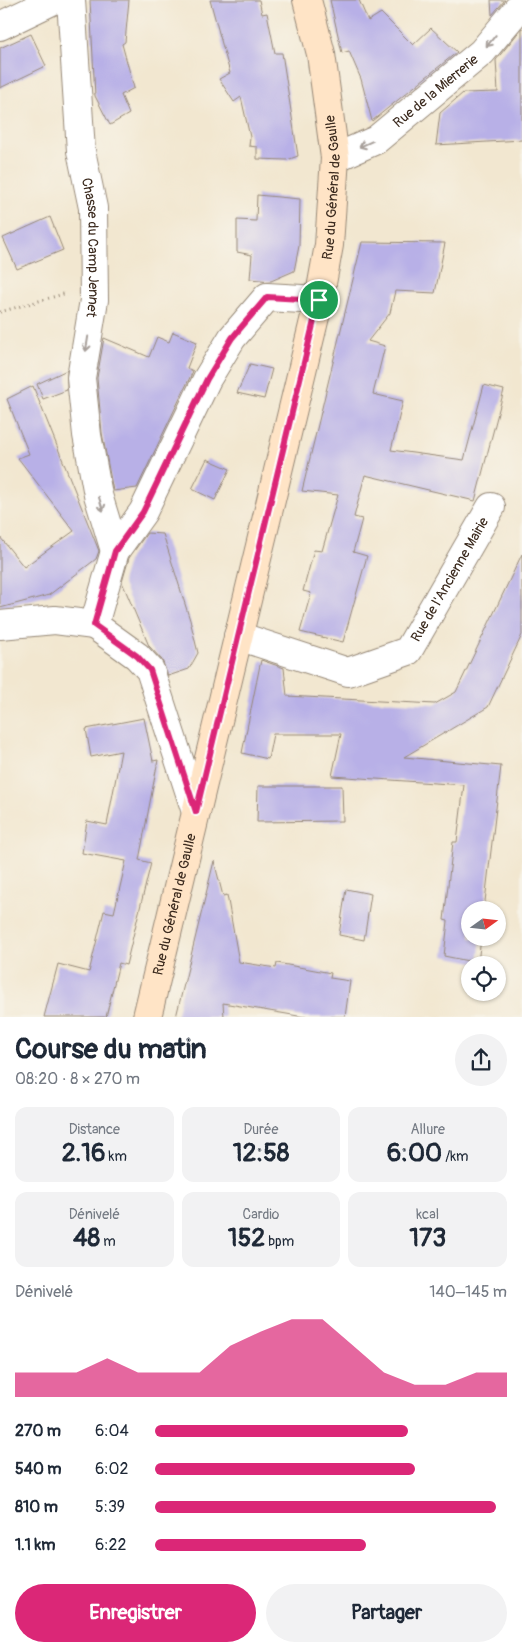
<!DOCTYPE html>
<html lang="fr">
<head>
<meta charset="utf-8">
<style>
  body { margin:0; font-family:Pangolin,sans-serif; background:#f2f2f3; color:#1f2937; height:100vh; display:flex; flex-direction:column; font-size:19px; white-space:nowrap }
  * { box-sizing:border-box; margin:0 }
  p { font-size:16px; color:#747a83 }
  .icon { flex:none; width:28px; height:28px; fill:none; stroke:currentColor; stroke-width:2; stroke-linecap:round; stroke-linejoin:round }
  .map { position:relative; height:1017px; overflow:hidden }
  .sheet { display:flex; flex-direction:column; background:#fff; flex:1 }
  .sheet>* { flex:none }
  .needle { width:32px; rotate:75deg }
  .buttons { position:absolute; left:461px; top:901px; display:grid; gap:10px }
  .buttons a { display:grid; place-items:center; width:45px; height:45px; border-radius:50%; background:#fff; box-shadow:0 1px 4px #0004; font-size:25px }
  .pin { position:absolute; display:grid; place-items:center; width:42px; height:42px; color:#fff; margin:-21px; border:2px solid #fff; border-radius:50%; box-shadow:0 1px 5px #0007 }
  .round { display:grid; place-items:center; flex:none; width:52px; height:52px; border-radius:26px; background:#f2f2f3 }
  .headline { display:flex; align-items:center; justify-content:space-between; height:85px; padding:0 15px }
  h1 { font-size:28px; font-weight:800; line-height:38px }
  .metrics { display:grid; grid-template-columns:repeat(3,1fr); gap:8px; height:85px; padding:5px 15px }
  .metrics div { display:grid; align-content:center; border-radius:12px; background:#f2f2f3; text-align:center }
  .metrics b { font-size:25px; font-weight:800 }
  .metrics small { font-size:14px; font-weight:400 }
  .metrics p { font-size:14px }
  .chart { height:140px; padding:10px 15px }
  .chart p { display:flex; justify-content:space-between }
  .chart svg { width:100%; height:90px; margin-top:5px; fill:#db2777; opacity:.7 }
  .cta { display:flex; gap:10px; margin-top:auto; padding:10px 15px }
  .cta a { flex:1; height:58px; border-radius:30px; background:#db2777; color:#fff; font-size:20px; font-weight:800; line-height:58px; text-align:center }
  .cta a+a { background:#f2f2f3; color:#1f2937 }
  ul { padding:0 15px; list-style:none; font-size:16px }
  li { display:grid; grid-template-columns:80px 60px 1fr; align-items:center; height:38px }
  li i { height:12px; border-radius:6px; background:#db2777 }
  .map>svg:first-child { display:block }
  .building { fill:#b8b0e7 }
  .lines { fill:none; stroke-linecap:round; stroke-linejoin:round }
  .minor-casing { stroke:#968877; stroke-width:30 }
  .secondary-casing { stroke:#968877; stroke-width:30 }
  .path { stroke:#968877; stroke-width:3; stroke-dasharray:1 4; stroke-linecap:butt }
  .minor { stroke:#fff; stroke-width:28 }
  .secondary { stroke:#ffe4c6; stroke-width:28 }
  .oneway { stroke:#a79f9a }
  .route-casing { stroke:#fff; stroke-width:10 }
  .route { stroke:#db2777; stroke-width:6 }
  .labels { text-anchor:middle; stroke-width:4.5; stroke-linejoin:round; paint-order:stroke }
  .street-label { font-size:14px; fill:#3b2a1e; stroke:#f7f3e8 }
</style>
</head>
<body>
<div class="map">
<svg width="522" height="1017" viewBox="0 0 522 1017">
  <rect width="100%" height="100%" fill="#f7f3e8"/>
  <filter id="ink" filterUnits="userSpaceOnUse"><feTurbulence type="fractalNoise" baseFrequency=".02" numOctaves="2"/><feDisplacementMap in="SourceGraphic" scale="10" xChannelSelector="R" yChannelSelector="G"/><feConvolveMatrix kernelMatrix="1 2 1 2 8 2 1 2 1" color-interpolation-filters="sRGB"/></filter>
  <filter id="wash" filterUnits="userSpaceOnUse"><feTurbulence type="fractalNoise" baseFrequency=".0096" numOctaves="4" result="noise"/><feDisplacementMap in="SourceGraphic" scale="20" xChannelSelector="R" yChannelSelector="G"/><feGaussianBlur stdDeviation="1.12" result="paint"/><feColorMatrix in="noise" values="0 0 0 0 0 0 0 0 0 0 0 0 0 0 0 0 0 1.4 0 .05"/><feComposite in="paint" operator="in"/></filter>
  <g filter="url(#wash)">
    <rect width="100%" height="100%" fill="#f2e7d0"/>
    <g id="blocks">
      <!-- building -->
      <g class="building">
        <path d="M90 0H129L125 42 122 44 134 88 121 95 129 114 110 125 95 96Z"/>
        <path d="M210 0H259L262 14 267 13 275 53H282L298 156 287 160 257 159V147L249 146 250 137 241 97 234 102 219 79 230 73Z"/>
        <path d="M330 0H359L368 21 381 13 413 45 431 28 457 52 372 121 361 79 349 51 342 53Z"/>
        <path d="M491 0H505L492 15Z"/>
        <path d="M522 28V140L436 145 440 113 463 93 498 92 496 60Z"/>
        <path d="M31 34 46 66 0 88V48Z"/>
        <path d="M257 195 300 199 299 246 294 271 271 281 250 279 252 255 237 252V220L256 221Z"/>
        <path d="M50 217 63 250 17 269 3 238Z"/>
        <path d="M362 242 445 243 435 293 395 291 390 313 368 341 385 346 373 394 403 401 391 450 464 460 484 385 504 390 475 501 365 475 354 517 362 519 353 552 367 556 343 642 300 632 311 593 303 591 314 550 322 551 338 495 302 491Z"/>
        <path d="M173 332 197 342 187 368 193 371 137 488 113 491 102 433 97 378 104 338 149 357 157 337 169 342Z"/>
        <path d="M250 364 272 369 264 399 237 393Z"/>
        <path d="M67 370V390L43 399 37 384Z"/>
        <path d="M33 386 99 551 96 559 49 595 0 608V537L24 567 74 531 18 458 29 454 7 399Z"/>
        <path d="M207 459 230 469 215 500 192 489Z"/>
        <path d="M147 533 163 534 190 620 198 653 189 669 168 676 162 660 149 646 122 582 129 558Z"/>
        <path d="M522 554V635L488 707 404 757 501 766 484 910H470V938H481L478 963 444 956 448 921 444 920 453 842H457L464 785 332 776 341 734H273L268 759 242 753 261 660 284 668 287 696 435 704 456 692Z"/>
        <path d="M144 718 153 761 158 760 139 860 151 863 126 965 119 963 106 1017H44L58 964 89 972 104 911 114 913 126 861 82 853 87 821 107 825 121 751 91 757 86 729Z"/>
        <path d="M258 786H342L343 821 257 822Z"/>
        <path d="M214 861 223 896 227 895 239 962 276 968 277 963 331 973 330 978 350 981 345 1017H304L223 1003 224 1017H176Z"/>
        <path d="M346 889 371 894 364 940 339 935Z"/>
      </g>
    </g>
  </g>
  <g filter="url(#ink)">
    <use href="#blocks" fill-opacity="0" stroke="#968877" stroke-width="1"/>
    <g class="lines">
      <defs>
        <g id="minor">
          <path id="s1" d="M71 0 81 151 93 208 94 300 81 378 87 435 98 495 115 551"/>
          <path d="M0 26 54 0"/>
          <path id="s2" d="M335 158 376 140 482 52 522 4"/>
          <path d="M0 625 55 620 94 625"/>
          <path id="s3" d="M238 636 348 672 408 651 491 507"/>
          <path d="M196 812 150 670 137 656 94 625 115 551 143 512 207 379 232 338 267 297 319 300"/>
        </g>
        <g id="secondary">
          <path id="s4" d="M147 1017 319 300 329 245 335 158 321 54 307 0"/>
        </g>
      </defs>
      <!-- minor casing -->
      <use href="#minor" class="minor-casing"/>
      <!-- secondary casing -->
      <use href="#secondary" class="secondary-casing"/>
      <!-- path -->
      <path class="path" d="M0 312 67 293"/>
      <!-- minor -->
      <use href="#minor" class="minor"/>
      <!-- secondary -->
      <use href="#secondary" class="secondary"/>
    </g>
    <!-- one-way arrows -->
    <defs><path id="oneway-shaft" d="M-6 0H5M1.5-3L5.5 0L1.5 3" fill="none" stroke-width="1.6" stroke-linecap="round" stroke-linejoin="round" transform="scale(1.25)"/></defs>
    <g class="oneway">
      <use href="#oneway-shaft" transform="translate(491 41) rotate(129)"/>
      <use href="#oneway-shaft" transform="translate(366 144) rotate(156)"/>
      <use href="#oneway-shaft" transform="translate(87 344) rotate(99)"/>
      <use href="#oneway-shaft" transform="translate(101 504) rotate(73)"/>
    </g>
  </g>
  <g class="lines" filter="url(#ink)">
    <defs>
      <path id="route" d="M267 297 319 300 196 812 150 670 137 656 94 625 115 551 143 512 207 379 232 338Z"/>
    </defs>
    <!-- route casing -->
    <use href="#route" class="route-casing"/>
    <!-- route -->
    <use href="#route" class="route"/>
  </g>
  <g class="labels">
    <!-- street labels -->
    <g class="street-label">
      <text dy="5" stroke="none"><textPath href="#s2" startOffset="122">Rue de la Mierrerie</textPath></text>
      <text dy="5" stroke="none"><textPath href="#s4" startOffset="851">Rue du Général de Gaulle</textPath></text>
      <text dy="5" stroke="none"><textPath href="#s1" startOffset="249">Chasse du Camp Jennet</textPath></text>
      <text dy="5" stroke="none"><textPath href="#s3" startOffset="262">Rue de l'Ancienne Mairie</textPath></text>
      <text dy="5" stroke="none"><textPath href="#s4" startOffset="116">Rue du Général de Gaulle</textPath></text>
    </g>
  </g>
</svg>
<div class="buttons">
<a><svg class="needle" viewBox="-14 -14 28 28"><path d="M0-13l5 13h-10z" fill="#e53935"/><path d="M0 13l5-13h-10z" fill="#747a83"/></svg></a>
<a><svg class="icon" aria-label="locate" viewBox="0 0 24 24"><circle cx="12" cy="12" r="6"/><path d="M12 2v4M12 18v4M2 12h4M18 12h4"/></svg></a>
</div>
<div class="pin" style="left:319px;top:300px;background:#1e9e55"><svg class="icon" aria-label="arrive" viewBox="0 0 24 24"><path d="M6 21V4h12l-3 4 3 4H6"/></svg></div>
</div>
<section class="sheet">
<div class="headline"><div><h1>Course du matin</h1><p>08:20 · 8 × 270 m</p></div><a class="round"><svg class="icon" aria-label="share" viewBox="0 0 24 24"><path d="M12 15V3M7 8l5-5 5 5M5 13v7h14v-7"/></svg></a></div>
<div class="metrics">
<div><p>Distance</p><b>2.16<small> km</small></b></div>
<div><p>Durée</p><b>12:58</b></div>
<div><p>Allure</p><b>6:00<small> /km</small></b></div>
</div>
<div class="metrics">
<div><p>Dénivelé</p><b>48<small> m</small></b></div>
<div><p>Cardio</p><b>152<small> bpm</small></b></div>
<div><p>kcal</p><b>173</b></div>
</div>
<div class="chart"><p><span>Dénivelé</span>140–145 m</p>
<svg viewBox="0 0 160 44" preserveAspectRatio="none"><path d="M0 44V32L10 32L20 32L30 25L40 32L50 32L60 32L70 19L80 12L90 6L100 6L110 19L120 32L130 38L140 38L150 32L160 32V44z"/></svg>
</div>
<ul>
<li><b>270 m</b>6:04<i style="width:72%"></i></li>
<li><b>540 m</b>6:02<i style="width:74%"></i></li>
<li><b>810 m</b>5:39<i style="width:97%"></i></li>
<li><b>1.1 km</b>6:22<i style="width:60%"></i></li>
</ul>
<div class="cta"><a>Enregistrer</a><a>Partager</a></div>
</section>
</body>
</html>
